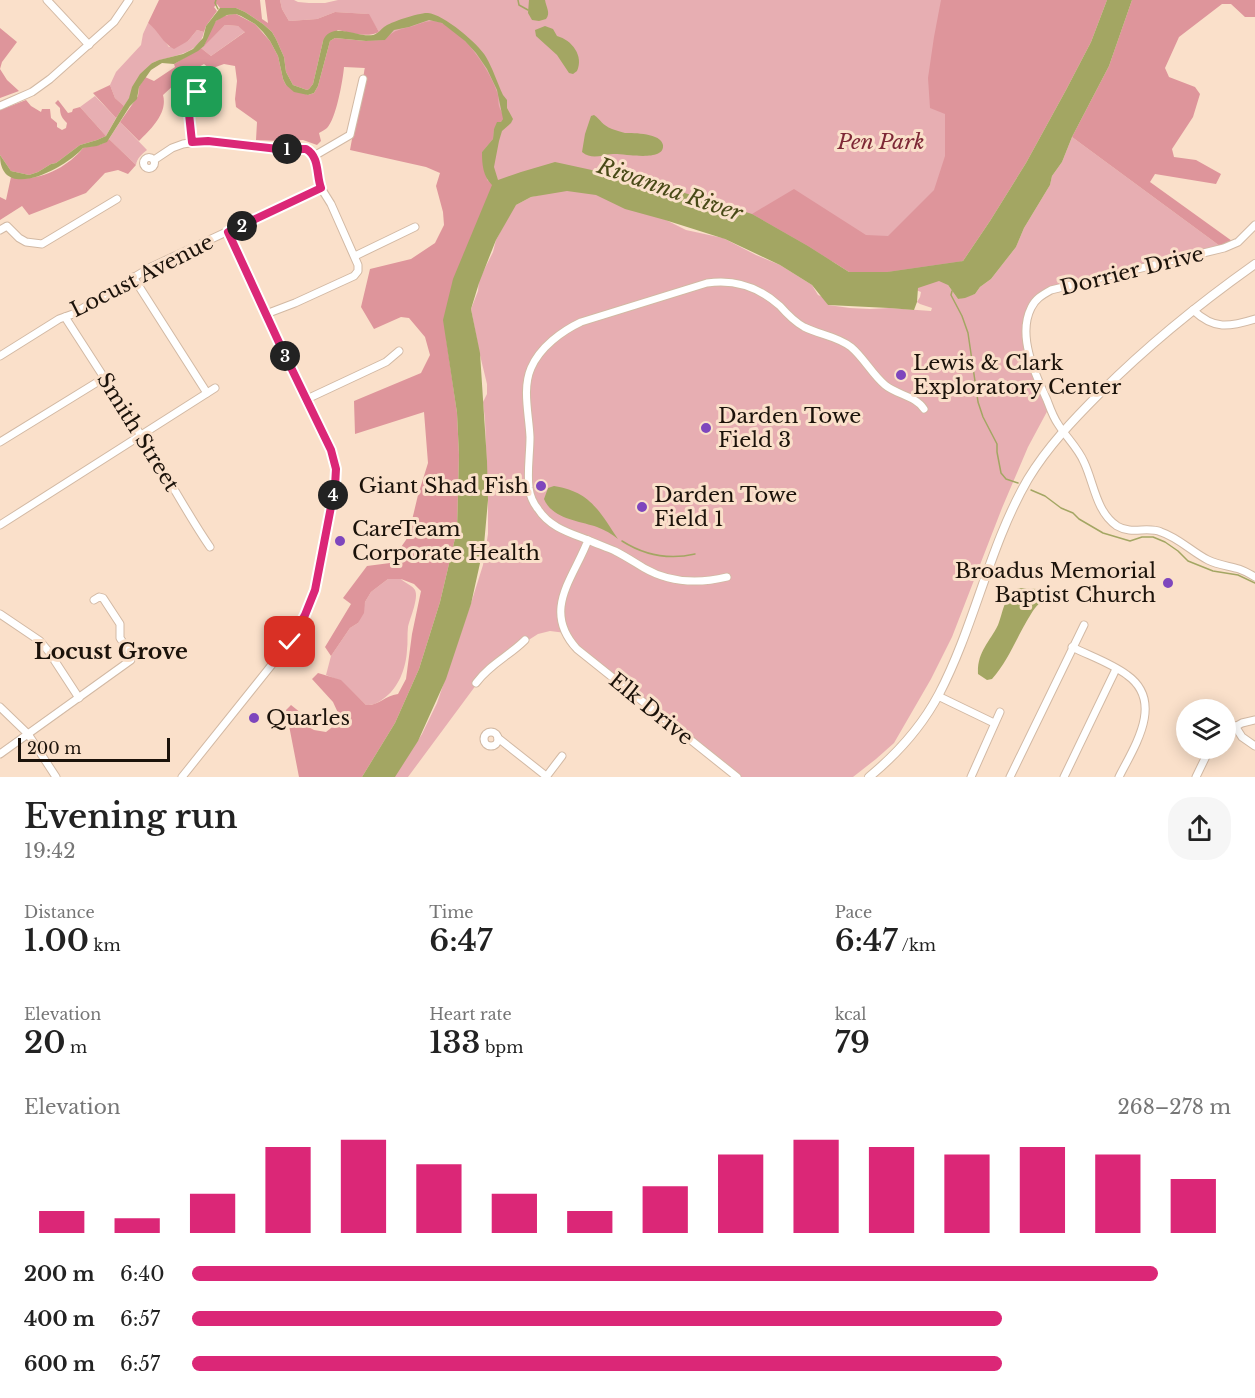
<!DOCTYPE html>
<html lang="en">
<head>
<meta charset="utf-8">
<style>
  body { margin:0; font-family:"Libre Baskerville",serif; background:#f6f6f6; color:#222; height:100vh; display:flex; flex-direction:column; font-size:22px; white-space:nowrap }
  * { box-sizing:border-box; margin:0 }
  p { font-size:20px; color:#767676 }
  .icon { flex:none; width:33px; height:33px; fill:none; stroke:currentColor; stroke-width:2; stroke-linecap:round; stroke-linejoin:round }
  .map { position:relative; height:777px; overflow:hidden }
  .drawer { display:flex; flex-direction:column; background:#fff; flex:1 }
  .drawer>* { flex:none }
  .tools { position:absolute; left:1176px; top:699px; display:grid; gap:12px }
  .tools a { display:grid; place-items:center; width:60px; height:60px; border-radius:50%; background:#fff; box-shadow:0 3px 15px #0003; font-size:30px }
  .scale { position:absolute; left:18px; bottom:15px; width:152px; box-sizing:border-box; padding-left:6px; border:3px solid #1b120a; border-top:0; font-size:16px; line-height:21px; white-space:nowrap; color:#1b120a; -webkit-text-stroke:4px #fae0ca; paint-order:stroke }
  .pin { position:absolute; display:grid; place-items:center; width:51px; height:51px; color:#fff; margin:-26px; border-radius:12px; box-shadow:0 3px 9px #0006 }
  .km { position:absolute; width:30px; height:30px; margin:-15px; border-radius:50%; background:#222; color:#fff; font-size:16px; line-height:30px; text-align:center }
  .round { display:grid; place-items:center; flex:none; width:63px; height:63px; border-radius:24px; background:#f6f6f6 }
  .head { display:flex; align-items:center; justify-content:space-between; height:102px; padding:0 24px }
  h1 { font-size:33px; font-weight:600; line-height:45px }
  .figures { display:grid; grid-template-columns:repeat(3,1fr); gap:9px; height:102px; padding:6px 24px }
  .figures div { display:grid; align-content:center }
  .figures b { font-size:30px; font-weight:600 }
  .figures small { font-size:16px; font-weight:400 }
  .figures p { font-size:16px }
  .chart { height:168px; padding:12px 24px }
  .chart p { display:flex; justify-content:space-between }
  .chart svg { width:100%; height:108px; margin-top:6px; stroke:#db2777; stroke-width:6 }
  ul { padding:0 24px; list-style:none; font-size:20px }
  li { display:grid; grid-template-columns:96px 72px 1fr; align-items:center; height:45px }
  li i { height:15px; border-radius:8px; background:#db2777 }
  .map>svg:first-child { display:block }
  .green { fill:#e7aeb2 }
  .forest { fill:#de959b }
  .water { fill:#a3a663 }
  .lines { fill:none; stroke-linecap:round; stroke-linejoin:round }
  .stream { stroke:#a3a663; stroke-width:1.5 }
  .minor-casing { stroke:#d2b9a4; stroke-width:9 }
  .major-casing { stroke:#d2b9a4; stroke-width:10 }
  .minor { stroke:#fff; stroke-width:7 }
  .major { stroke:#fff; stroke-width:8 }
  .route-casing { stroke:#fff; stroke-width:12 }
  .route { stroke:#db2777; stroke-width:8 }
  .poi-dot { fill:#7e46bd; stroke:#fae0ca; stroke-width:2 }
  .labels { text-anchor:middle; stroke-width:6; stroke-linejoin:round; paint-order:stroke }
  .park-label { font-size:21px; font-style:italic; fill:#7e2836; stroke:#fae0ca }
  .street-label { font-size:21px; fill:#1b120a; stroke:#fae0ca }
  .poi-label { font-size:21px; fill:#1b120a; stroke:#fae0ca; text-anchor:start }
  .water-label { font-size:22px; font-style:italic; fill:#494a17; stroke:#fae0ca }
  .neighbourhood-label { font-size:22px; font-weight:bold; fill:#1b120a; stroke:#fae0ca }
</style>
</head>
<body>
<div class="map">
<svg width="1255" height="777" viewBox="0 0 1255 777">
  <rect width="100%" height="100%" fill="#fae0ca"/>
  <!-- green -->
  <g class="green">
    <path d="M280 0H294L298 2 309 3H325L338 0H1107L948 285 958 299 975 294 980 287 991 279 1016 247 1024 228 1050 185 1052 176 1062 162 1072 137 1224 249 1067 285 1041 297 1029 318 1028 341 1050 406 1028 447 1002 508 952 637 931 679 894 743 876 759 853 777H736L579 652 566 633 550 631 538 634 527 641 482 677 408 777H394L422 734 437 703 472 600 483 565 488 534V500L485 420 483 402 487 394V384L479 351 471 309 478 291 479 280 493 252 496 240 514 206 531 197 576 187 658 216 686 230 723 238 756 255 780 265 812 285 818 295 823 297 828 305 850 308 870 309 889 308 931 311 932 308 920 304 917 302 920 297 921 292 916 290 560 168 502 190 352 143 370 37 379 32 368 14 335 12 317 19 289 21 282 9Z"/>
    <path d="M148 23 155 28 169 47 188 41 197 30 204 32C199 56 170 55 152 63L124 106 115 98 110 85 116 72 141 45 143 34Z"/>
    <path d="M225 25 238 26 246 31 211 56 201 48Z"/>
    <path d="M95 96 116 118 106 136 80 107Z"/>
    <path d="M120 122 147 150C142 154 137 158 136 165L109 139Z"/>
    <path d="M388 579H401C405 583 412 585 415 590 419 598 410 618 408 627 407 635 408 643 407 650 406 669 398 689 383 699 376 704 373 705 366 705L341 681 326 675 331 656 350 628 358 623 365 602 371 592Z"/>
  </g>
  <!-- forest -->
  <g class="forest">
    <path d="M159 0H260L262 19 268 23 265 0H280L282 9 289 21 317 19 335 12 369 14 379 32C367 38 351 33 338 30L323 41 313 84 309 89 307 90 293 85 286 72 284 57 276 39 272 32 263 24 245 12 236 8H220L217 4 214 7 217 11 206 26 204 32 197 30 188 41 174 49C163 44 158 30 148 23Z"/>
    <path d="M941 0H1107L1091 42 1066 90 1026 163 990 221 963 261 887 272H849L808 246 752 214 794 189 866 235 888 236 934 190 945 156V114L930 108 928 78 934 37Z"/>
    <path d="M1132 0H1255V17H1245L1231 4H1222L1179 37 1165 68 1169 77 1195 87 1200 94 1193 117 1172 149 1174 157 1196 160 1221 174 1216 184 1155 174 1150 182 1232 241 1224 249 1072 137 1109 66Z"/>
    <path d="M236 14 255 24 270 41 278 56 283 79 286 85 308 95 314 93 318 86 330 41 335 38 366 41 385 40C394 29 400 30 413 26 422 23 429 19 439 22 462 29 490 70 497 92 499 97 498 101 499 106 500 110 504 114 503 119 502 123 497 126 494 129L493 139 482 152 487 180 493 185 482 212 446 337 457 413 459 455 457 530 440 602 419 669 395 723 362 777H299L286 710 291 705 301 713 305 725 314 730 326 732 336 724 339 715 333 702 312 679 318 673 341 680 366 705C379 706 384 696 398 694L406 679 412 634 421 591 414 584 401 579H388L371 592 365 602 364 613 358 623 350 628 331 656 325 647 351 604 343 598 367 566 390 563 408 537 418 495 428 463 424 412 355 434 354 401 421 373 430 355 425 337 409 318 401 317 374 329 361 307 370 269 411 259 435 243 444 225 443 212 436 186 440 173 426 167 350 150 365 68 344 67C343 80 336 119 327 128 325 130 322 131 319 133L321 141 317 145 303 140 279 141 256 140 257 122 236 107 235 99 237 81 235 66 224 64 210 69 204 64C195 69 190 73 181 68L178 70 179 74 175 84 163 95C168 113 151 129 139 141L120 122 138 96 139 87 145 77 154 81 175 67 174 64 201 48 211 56 245 32 238 26 225 25 204 46C211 28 213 15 236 14Z"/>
    <path d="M0 28 17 42 2 62 0 69 7 80 19 91 0 98Z"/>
    <path d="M110 85 115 98 124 106 116 118 93 93Z"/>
    <path d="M26 100 31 106 41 112 42 109H50L51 118 57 123V127L62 130 66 128 67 123C62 118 60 115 60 108L55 103 58 100 68 113 72 112 73 109 80 107 106 136 97 140 80 145 56 163 51 164 38 172 29 175 11 171 0 155V110Z"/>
    <path d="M109 139 136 165 128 174 118 170 105 173 86 193 29 215 22 206 0 220V197L6 200 11 177C37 183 67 168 83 148 92 145 102 147 109 139Z"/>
  </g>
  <!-- water -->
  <g class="water">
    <path d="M529 0H545C546 7 551 13 546 19L539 21 532 20 528 13Z"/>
    <path d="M1107 0H1132L1109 66 1072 137 1062 162 1052 176 1050 185 1024 228 1016 247 991 279 980 287 975 294 965 298 958 299 948 285 939 281 918 288 917 302 914 310 889 308 828 305 812 285 780 265 725 239 665 220 625 209 596 195 567 191 531 197 516 205 496 240 479 283 471 309 480 353 487 461 488 500 484 545 471 604 446 679 418 741 395 777H362L395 723 419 669 440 602 457 530 459 455 457 413 443 320 453 279 492 185C483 176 482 165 482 152L493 139 494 129 497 122H501L503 119 497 90 487 69 476 53 465 41 442 23 429 20 409 27 394 30 385 40 366 41 335 38 330 41 318 86 314 93 308 95 294 92 286 85 283 79 278 56 270 41 263 32 255 24 241 16 236 14 227 15 216 21 204 46 198 51 174 64 162 63 151 70 139 87 137 99 130 106 107 142 97 146 83 148C67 167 0 204 0 155L11 171 29 175 38 172 51 164 56 163 80 145 97 140 106 136 118 115 129 98 132 87 140 74 152 63 159 60 183 54 193 49 203 38 206 26 220 8H236L245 12 263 24 272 32 276 39 284 57 286 72 293 85 307 90 309 89 313 84 323 41C331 20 358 38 373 35 378 34 381 29 384 27 390 22 421 12 428 13 443 14 479 44 486 57 493 69 497 82 503 95L507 100V108L513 119 511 123 502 131 499 141 494 167 498 180 521 172 555 162 656 184 752 214 808 246 849 272H887L963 261 990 221 1026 163 1066 90 1091 42Z"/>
    <path d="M545 26 553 29 557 36C572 40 584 56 577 71L573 74 569 73 557 55 536 36 535 30Z"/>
    <path d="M594 115C601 120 602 125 612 129 616 130 620 132 625 133 634 133 661 133 663 145 665 163 622 153 613 154 601 155 592 160 582 152L585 134 591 116Z"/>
    <path d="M554 486C591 492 599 511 618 539 612 534 605 530 597 527 580 521 552 519 544 499L548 488Z"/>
    <path d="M1018 588 1037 589 1044 594C1041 604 1036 605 1031 614 1017 636 1009 660 992 679L987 680 978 674C977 652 989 643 998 625 1003 613 1004 595 1018 588Z"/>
  </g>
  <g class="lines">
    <!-- stream -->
    <g class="stream">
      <path d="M216 0 215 3 218 9"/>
      <path d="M518 0 519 5 528 10"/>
      <path d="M952 291 951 295 962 316 968 333 978 402 983 417 997 444V452L1001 473 1006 479 1018 483"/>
      <path d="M1031 490 1045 496 1061 508 1073 513 1079 519 1103 533 1130 541 1142 537H1153L1165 542 1178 551 1188 561 1213 571 1238 575 1255 583"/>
      <path d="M622 541C644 555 669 560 695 554"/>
    </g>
    <defs>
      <g id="minor">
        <path d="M47 0 89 45"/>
        <path d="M0 106 32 92 50 79 114 22 129 0"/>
        <path d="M192 142 189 114 194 103 198 104 203 100V96L201 93 197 92 192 96V100L194 103"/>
        <path d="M314 156 350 135 363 79"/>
        <circle cx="149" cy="163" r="5.5"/>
        <path d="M154 160 172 148 183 144 202 141 278 149 302 148 309 151 314 156 321 188 331 204 358 265V271L354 276 295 303 266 314"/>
        <path d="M1255 225 1238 242 1224 248 1051 290C1042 295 1035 299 1031 308 1017 336 1035 374 1047 400 1050 408 1053 417 1058 424 1066 437 1078 448 1084 462 1094 483 1096 512 1117 526 1132 535 1147 526 1161 532 1179 538 1192 552 1208 560 1218 565 1229 566 1239 569 1245 571 1250 574 1255 577"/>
        <path d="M0 230 7 226 19 238 26 242 42 244 117 199"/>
        <path d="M355 256 415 227"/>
        <path d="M133 277 207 393"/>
        <path d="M1193 310C1214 330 1229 327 1255 319"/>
        <path d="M65 317C99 370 134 423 166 476 181 500 194 524 210 547"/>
        <path d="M0 356 59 319 73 314 151 267 321 188"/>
        <path d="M307 399 386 362 399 351"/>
        <path d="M0 442 104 378"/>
        <path d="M0 525 215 388"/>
        <path d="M588 540C597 544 606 547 615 551 625 556 634 562 644 568 670 583 698 584 727 577"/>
        <path d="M0 614 40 641 49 652 79 698"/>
        <path d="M1072 647C1090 656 1111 663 1127 675 1165 702 1134 747 1119 777"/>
        <path d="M476 683C490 664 509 656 525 640"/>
        <path d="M938 696 994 723"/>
        <path d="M0 707 28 734 56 777"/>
        <path d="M1235 726 1242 737 1255 746"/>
        <circle cx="491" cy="739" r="7"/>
        <path d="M1226 732 1242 723 1255 720"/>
        <path d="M498 738 546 776"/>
        <path d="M0 754 131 660V654L120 638V624L103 598 99 597 94 600"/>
        <path d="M182 777 286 647C299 629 308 610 315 590L336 477 334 459 331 450 282 349 228 232"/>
        <path d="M546 777 562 756"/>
        <path d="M737 777 577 649C541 610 574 578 588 540 570 533 549 527 538 509 533 503 530 495 529 488 527 471 530 454 530 437 529 414 522 389 531 368 540 347 562 331 581 322L707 283C734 279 759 287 780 306 787 314 795 322 804 327 820 335 837 336 851 347 864 358 872 374 885 385 897 395 916 396 924 409"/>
        <path d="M971 777 1000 712"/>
        <path d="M1010 777 1084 625"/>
        <path d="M1064 777 1116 669"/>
        <path d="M1196 777 1210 748"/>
      </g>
      <path id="major" d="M869 777C897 754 922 726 939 694 975 625 989 546 1028 479 1048 446 1074 419 1101 392 1148 345 1200 303 1255 264"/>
    </defs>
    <!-- minor casing -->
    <use href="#minor" class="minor-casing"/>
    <!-- major casing -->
    <use href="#major" class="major-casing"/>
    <!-- minor -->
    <use href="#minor" class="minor"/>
    <!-- major -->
    <use href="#major" class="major"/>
  </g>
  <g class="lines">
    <defs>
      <path id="route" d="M197 92 192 96V100L194 103 189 114 192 142 208 141 278 149H306C320 157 316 175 321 188L228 232 282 349 331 450 336 469 335 486 315 590 305 615 290 642"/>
    </defs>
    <!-- route casing -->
    <use href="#route" class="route-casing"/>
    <!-- route -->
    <use href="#route" class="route"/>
  </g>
  <!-- markers -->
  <g class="poi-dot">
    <circle cx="901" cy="375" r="6"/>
    <circle cx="706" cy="428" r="6"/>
    <circle cx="541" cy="486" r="6"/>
    <circle cx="642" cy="507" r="6"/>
    <circle cx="340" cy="541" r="6"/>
    <circle cx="1168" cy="583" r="6"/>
    <circle cx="254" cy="718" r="6"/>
  </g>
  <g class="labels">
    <!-- park labels -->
    <g class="park-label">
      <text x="881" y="149">Pen Park</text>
    </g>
    <!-- street labels -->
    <g class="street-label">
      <text transform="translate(1132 271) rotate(-14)" y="7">Dorrier Drive</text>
      <text transform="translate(142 276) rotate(-27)" y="7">Locust Avenue</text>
      <text transform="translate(138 432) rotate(58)" y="7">Smith Street</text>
      <text transform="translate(651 709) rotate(39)" y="7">Elk Drive</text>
    </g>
    <!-- poi labels -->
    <g class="poi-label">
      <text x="913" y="370">Lewis &amp; Clark<tspan x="913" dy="24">Exploratory Center</tspan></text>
      <text x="718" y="423">Darden Towe<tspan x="718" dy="24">Field 3</tspan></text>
      <text x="529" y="493" text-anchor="end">Giant Shad Fish</text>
      <text x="654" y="502">Darden Towe<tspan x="654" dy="24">Field 1</tspan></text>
      <text x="352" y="536">CareTeam<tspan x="352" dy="24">Corporate Health</tspan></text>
      <text x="1156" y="578" text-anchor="end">Broadus Memorial<tspan x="1156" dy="24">Baptist Church</tspan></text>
      <text x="266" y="725">Quarles</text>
    </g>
    <!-- water labels -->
    <g class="water-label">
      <text transform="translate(670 189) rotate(19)" y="8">Rivanna River</text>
    </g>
    <!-- neighbourhood labels -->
    <g class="neighbourhood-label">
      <text x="111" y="659">Locust Grove</text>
    </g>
  </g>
</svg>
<div class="tools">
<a><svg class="icon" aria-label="layers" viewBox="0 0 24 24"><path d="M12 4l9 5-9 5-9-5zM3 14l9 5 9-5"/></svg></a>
</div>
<div class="scale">200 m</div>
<div class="pin" style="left:197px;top:92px;background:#1e9e55"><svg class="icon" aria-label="arrive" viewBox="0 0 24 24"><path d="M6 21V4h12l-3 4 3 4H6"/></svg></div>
<div class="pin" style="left:290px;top:642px;background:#d93025"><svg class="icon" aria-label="check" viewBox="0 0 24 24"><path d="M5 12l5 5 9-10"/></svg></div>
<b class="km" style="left:287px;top:149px">1</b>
<b class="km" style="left:242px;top:226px">2</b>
<b class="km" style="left:285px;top:356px">3</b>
<b class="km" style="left:333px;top:495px">4</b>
</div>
<section class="drawer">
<div class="head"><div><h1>Evening run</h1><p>19:42</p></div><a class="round"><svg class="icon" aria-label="share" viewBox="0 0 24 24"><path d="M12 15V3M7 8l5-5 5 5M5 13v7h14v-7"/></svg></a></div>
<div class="figures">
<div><p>Distance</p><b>1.00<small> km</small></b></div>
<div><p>Time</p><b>6:47</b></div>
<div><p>Pace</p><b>6:47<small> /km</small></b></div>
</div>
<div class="figures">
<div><p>Elevation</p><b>20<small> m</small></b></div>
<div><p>Heart rate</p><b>133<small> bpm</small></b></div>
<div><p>kcal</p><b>79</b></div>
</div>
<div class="chart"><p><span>Elevation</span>268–278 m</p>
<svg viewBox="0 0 160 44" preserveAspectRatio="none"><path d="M5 44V35M15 44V38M25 44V28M35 44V9M45 44V6M55 44V16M65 44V28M75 44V35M85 44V25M95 44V12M105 44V6M115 44V9M125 44V12M135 44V9M145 44V12M155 44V22"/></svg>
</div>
<ul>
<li><b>200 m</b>6:40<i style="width:93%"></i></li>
<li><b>400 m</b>6:57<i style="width:78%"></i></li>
<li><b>600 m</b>6:57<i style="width:78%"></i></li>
</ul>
</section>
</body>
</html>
